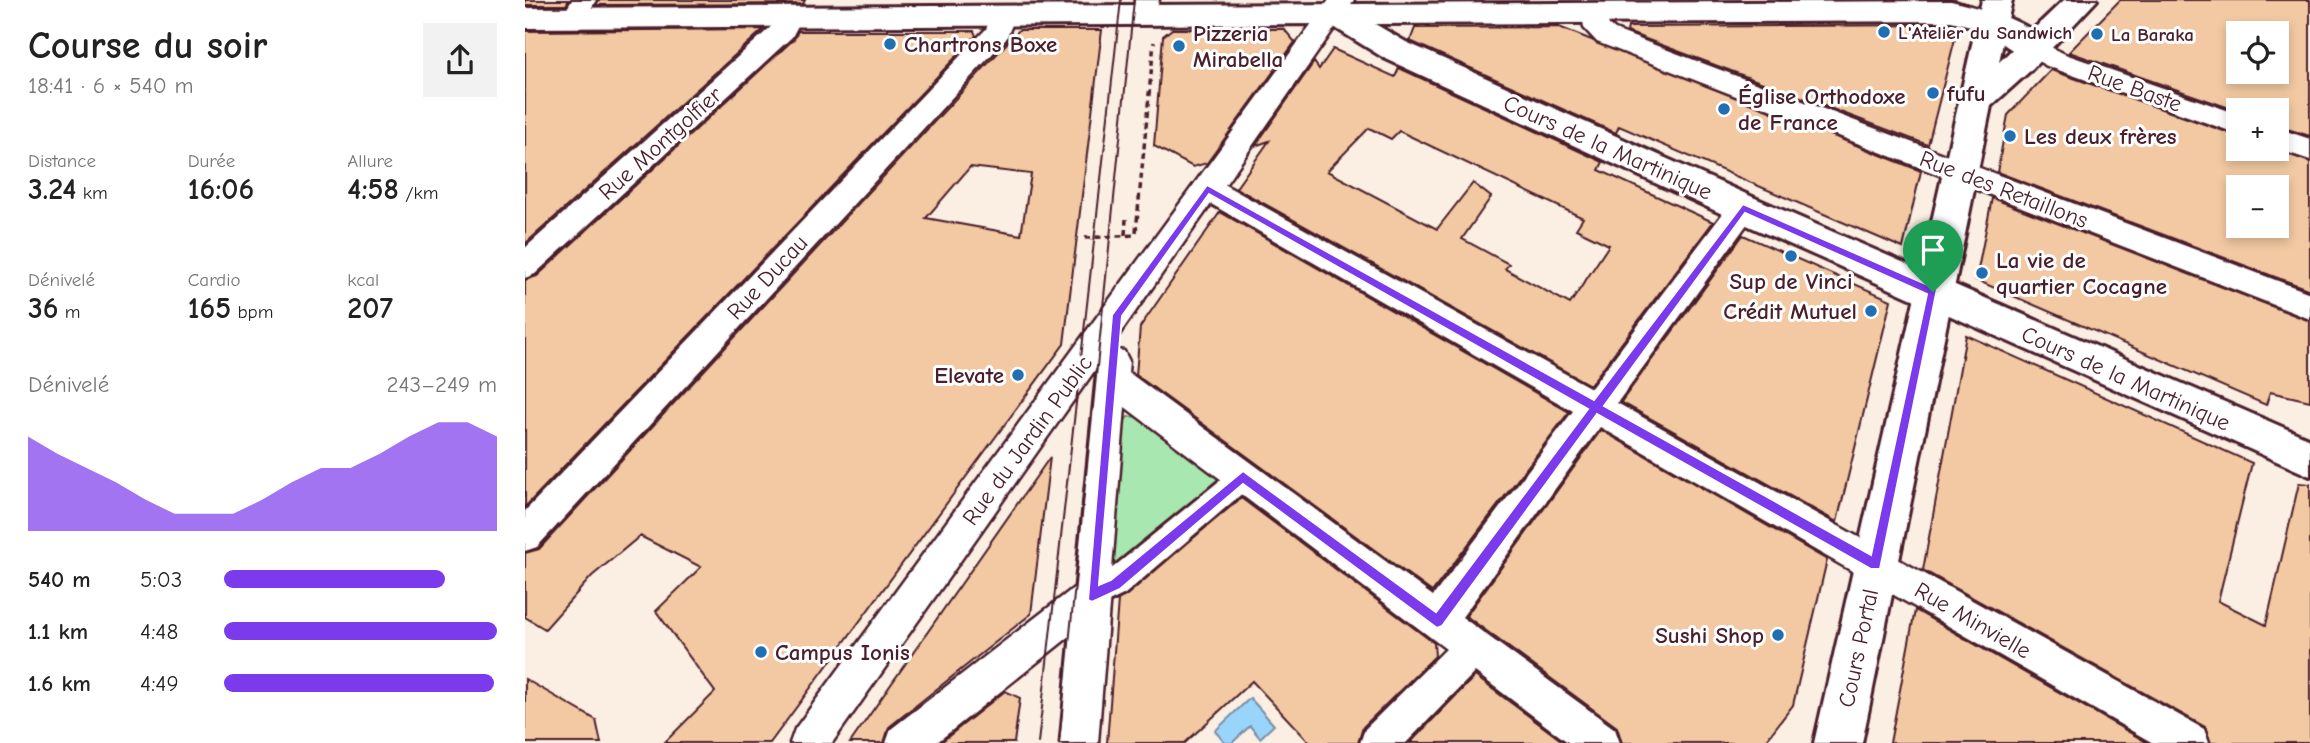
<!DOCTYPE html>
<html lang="fr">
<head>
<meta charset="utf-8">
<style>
  body { margin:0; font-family:"Comic Neue",sans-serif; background:#f2f2f2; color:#222; height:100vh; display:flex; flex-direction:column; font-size:26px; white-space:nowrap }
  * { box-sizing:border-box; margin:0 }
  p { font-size:23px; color:#767676 }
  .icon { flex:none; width:38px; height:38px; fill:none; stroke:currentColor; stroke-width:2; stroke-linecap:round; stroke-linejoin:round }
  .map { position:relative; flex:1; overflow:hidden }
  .side { display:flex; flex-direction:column; background:#fff; width:525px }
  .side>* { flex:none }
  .tools { position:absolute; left:1701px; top:21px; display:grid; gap:14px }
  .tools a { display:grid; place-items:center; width:63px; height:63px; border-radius:0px; background:#fff; box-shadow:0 4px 10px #0003; font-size:35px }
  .pin { position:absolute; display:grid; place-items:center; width:60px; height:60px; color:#fff; margin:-72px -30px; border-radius:50% 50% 50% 0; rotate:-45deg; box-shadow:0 0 7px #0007 }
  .pin .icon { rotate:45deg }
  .round { display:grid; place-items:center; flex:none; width:74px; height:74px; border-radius:0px; background:#f2f2f2 }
  .headline { display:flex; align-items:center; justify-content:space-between; height:119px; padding:0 28px }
  h1 { font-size:38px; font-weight:600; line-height:52px }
  .metrics { display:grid; grid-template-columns:repeat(3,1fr); gap:10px; height:119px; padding:7px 28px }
  .metrics div { display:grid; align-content:center }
  .metrics b { font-size:30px; font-weight:600 }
  .metrics small { font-size:19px; font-weight:400 }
  .metrics p { font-size:19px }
  .chart { height:196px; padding:14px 28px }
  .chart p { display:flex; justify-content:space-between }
  .chart svg { width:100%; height:126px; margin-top:7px; fill:#7c3aed; opacity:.7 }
  ul { padding:0 28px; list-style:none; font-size:23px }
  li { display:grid; grid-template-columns:112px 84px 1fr; align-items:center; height:52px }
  li i { height:18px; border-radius:9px; background:#7c3aed }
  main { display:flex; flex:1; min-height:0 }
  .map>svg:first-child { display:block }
  .green { fill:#a8e8b0; stroke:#79846e; stroke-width:2 }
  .water { fill:#99d5fa; stroke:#798ca7; stroke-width:2 }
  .building { fill:#f2c9a2; stroke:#4a1f2b; stroke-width:2; fill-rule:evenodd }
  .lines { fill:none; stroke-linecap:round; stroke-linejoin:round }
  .pedestrian-casing { stroke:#4a1f2b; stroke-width:6 }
  .minor-casing { stroke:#4a1f2b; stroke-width:5 }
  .tertiary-casing { stroke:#4a1f2b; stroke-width:6 }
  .secondary-casing { stroke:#4a1f2b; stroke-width:6 }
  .path { stroke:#4a1f2b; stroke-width:3.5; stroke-dasharray:6 4.5; stroke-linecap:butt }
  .pedestrian { fill:#fff; fill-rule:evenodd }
  .minor { fill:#fff; fill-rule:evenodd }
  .tertiary { fill:#fff; fill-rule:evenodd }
  .secondary { fill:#fff; fill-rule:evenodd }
  .tram { stroke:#4a1f2b; stroke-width:2 }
  .route { fill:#7c3aed; stroke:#fff; stroke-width:2; fill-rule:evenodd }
  .poi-dot { fill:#1f6fb2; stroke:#fff; stroke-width:2.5 }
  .labels { text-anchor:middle; stroke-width:6; stroke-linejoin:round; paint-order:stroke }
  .far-poi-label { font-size:19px; font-weight:bold; fill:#4a1f2b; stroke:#fff; text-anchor:start }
  .poi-label { font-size:23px; font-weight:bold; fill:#4a1f2b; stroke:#fff; text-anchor:start }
  .street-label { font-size:23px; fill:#4a1f2b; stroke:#fff }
</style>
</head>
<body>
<main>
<section class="side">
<div class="headline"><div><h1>Course du soir</h1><p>18:41 · 6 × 540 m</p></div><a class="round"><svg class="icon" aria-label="share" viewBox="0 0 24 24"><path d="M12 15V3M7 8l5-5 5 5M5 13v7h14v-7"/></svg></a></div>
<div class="metrics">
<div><p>Distance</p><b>3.24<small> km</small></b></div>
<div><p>Durée</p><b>16:06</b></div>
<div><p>Allure</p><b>4:58<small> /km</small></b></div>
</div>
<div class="metrics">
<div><p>Dénivelé</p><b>36<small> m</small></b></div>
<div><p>Cardio</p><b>165<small> bpm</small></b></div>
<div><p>kcal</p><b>207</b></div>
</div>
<div class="chart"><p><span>Dénivelé</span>243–249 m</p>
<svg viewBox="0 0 160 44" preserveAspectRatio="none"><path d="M0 44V11L10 17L20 22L30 27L40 33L50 38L60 38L70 38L80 33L90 27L100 22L110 22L120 17L130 11L140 6L150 6L160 11V44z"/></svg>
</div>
<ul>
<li><b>540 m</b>5:03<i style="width:81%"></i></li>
<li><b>1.1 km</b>4:48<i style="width:100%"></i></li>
<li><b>1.6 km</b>4:49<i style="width:99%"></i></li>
</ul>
</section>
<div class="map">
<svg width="1785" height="743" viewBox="0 0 1785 743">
  <rect width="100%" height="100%" fill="#fbefe3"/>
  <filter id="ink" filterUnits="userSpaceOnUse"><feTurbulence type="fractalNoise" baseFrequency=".0143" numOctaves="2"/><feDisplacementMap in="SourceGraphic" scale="14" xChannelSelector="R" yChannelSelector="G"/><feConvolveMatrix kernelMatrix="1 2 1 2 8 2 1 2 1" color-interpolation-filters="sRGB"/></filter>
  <g filter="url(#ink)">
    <!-- green -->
    <path class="green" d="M614 416 702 480 584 576 597 423 603 417Z"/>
    <!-- water -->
    <path class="water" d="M725 698 749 725 735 738 725 726 707 743H700L690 731Z"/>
    <!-- building -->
    <g class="building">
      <path d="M0 0H44L41 5H0Z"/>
      <path d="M74 0H280L278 4 71 5Z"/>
      <path d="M1595 0H1785V136L1752 126V110L1713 111 1544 52ZM1713 33H1752V72H1713Z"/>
      <path d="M1414 25 1432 31 1403 145 1102 32 1103 27Z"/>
      <path d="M1034 27 1396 171 1378 248 1094 126 1091 133 885 41 890 28Z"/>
      <path d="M239 29 0 244V31Z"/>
      <path d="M647 29H759L770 42 682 163 668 167 629 146 638 36Z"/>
      <path d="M494 30H577L539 344 245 743H139L190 692 131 611 176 567 115 536 67 576 20 629 0 617V553L14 549ZM445 167 506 174 496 235 401 218Z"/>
      <path d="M273 31H449L451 36 0 507V280L12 276 269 39Z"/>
      <path d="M808 49 870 77 874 68 1078 162 1074 170 1188 222 1065 385 711 188 744 141 730 146 789 62 794 69ZM844 128 866 139 874 131 1058 218 1051 229 1084 245 1045 304 980 269 984 264 937 239 966 197 948 183 912 229 802 171Z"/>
      <path d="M1526 70 1713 136V149H1749L1785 162V290L1472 172 1483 115ZM1713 187H1752V226H1713Z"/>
      <path d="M1467 198 1785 321V401L1745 392 1741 405 1451 280Z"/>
      <path d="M695 212 1044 412 907 592 611 375 615 327Z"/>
      <path d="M1218 235 1366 300 1312 522 1096 402Z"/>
      <path d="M1441 335 1727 463 1693 601 1741 625 1774 483 1785 484V743H1686L1680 727 1398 570Z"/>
      <path d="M1076 430 1302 560 1268 705 1239 743H1097L1092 727 941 616Z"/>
      <path d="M525 457 506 614 364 727 359 743H325Z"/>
      <path d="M716 498 909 643 910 656 838 727 833 743H785L727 681 660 743H582L593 600Z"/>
      <path d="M1390 610 1623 743H1365Z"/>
      <path d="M950 676 1040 743H885Z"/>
      <path d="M0 679 71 720 76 743H0Z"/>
      <path d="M480 691 495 698 489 743H415Z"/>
    </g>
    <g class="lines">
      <defs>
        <path id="pedestrian" d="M718 465 727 469 731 477 727 485 600 594 567 610 557 606 553 596 557 586 580 574 709 469Z"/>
        <g id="minor">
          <path d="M47 0H71L58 23 49 25 40 23 37 17Z"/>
          <path d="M610 0H634L629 20 620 22 611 20 608 14Z"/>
          <path d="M804 0H829L700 185 1066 388 1208 200 1218 197 1228 200 1232 208 1228 216 1092 403 1679 729 1684 743H1628L1075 427 937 617 1090 729 1095 743H1044L950 672 881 743H835L840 729 921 649 600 407 573 743H535L545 636 411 743H361L366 729 550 587 572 367 307 743H265L270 729ZM686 204 1048 411 908 596 603 372 604 361 599 351 584 349Z"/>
          <path d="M1069 4 1078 6 1084 25 1090 30 1785 293V319L1072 42 1059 28 1057 12 1060 6Z"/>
          <path d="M479 7 488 9 491 15 481 39 12 547 0 551V511L461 29 470 9Z"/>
          <path d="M266 8 275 10 278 16 267 37 10 274 0 278V248L248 25 257 10Z"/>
          <path d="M1509 39 1540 54 1713 114V134L1522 66 1500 54 1496 48 1500 42Z"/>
          <path d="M1752 128 1785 139V160L1752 149Z"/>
        </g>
        <path id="tertiary" d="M1426 1C1456 9 1508 20 1525 48L1520 56C1496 63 1479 42 1459 31 1449 26 1437 24 1426 21L850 24 881 42 1230 198 1785 439V476L1206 218 859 58 804 24 0 28V8Z"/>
        <path id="secondary" d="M1457 0H1487L1474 62 1539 0H1572L1506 70 1466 106 1337 743H1289Z"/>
      </defs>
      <!-- pedestrian casing -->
      <use href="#pedestrian" class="pedestrian-casing"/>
      <!-- minor casing -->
      <use href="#minor" class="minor-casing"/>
      <!-- tertiary casing -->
      <use href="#tertiary" class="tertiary-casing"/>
      <!-- secondary casing -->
      <use href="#secondary" class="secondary-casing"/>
      <!-- path -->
      <g class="path">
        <path d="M611 232 629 42"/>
        <path d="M600 235 601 219"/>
        <path d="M560 238 610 235"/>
      </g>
      <!-- pedestrian -->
      <use href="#pedestrian" class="pedestrian"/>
      <!-- minor -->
      <use href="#minor" class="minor"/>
      <!-- tertiary -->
      <use href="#tertiary" class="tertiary"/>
      <!-- secondary -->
      <use href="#secondary" class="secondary"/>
      <!-- tram -->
      <g class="tram">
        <path d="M513 743 596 0"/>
        <path d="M534 743 609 0"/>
      </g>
    </g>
  </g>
  <!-- route -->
  <path class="route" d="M682 185 1069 400 1218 204 1412 289 1355 569H1346L1072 414 917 626 912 628 718 484 595 589 567 602 563 600 587 315ZM684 194 1063 409 911 612 718 471 586 580 574 585 597 316ZM1220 213 1402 294 1346 555 1079 406Z"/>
  <!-- markers -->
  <g class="poi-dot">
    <circle cx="1359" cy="32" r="7"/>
    <circle cx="1572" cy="34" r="7"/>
    <circle cx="365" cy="44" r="7"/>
    <circle cx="654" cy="46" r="7"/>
    <circle cx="1408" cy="93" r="7"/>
    <circle cx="1199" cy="109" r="7"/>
    <circle cx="1485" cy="136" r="7"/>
    <circle cx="1266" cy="256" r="7"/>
    <circle cx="1457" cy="273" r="7"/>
    <circle cx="1346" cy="311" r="7"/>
    <circle cx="493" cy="375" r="7"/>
    <circle cx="1253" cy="635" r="7"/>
    <circle cx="236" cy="652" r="7"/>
  </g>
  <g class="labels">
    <!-- far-poi labels -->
    <g class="far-poi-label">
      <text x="1373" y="39">L'Atelier du Sandwich</text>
      <text x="1586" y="41">La Baraka</text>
    </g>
    <!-- poi labels -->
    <g class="poi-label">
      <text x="668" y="41">Pizzeria<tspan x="668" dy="26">Mirabella</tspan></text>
      <text x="379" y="52">Chartrons Boxe</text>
      <text x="1422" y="101">fufu</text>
      <text x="1213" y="104">Église Orthodoxe<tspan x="1213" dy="26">de France</tspan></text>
      <text x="1499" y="144">Les deux frères</text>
      <text x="1471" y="268">La vie de<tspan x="1471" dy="26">quartier Cocagne</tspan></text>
      <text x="1266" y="289" text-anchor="middle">Sup de Vinci</text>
      <text x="1332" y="319" text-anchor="end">Crédit Mutuel</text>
      <text x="479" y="383" text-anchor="end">Elevate</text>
      <text x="1239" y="643" text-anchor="end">Sushi Shop</text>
      <text x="250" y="660">Campus Ionis</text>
    </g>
    <!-- street labels -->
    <g class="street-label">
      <text transform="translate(1610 88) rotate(20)" y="8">Rue Baste</text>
      <text transform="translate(135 143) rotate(-42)" y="8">Rue Montgolfier</text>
      <text transform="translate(1083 147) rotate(24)" y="8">Cours de la Martinique</text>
      <text transform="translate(1479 189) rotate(21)" y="8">Rue des Retaillons</text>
      <text transform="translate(242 277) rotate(-47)" y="8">Rue Ducau</text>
      <text transform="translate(1601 378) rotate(24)" y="8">Cours de la Martinique</text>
      <text transform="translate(502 440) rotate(-54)" y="8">Rue du Jardin Public</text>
      <text transform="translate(1448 620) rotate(30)" y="8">Rue Minvielle</text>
      <text transform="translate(1333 648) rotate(-78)" y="8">Cours Portal</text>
    </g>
  </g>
</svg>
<div class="tools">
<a><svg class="icon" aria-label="locate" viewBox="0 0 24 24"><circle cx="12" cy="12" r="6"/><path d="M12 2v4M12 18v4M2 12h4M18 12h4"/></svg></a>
<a>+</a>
<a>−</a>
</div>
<div class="pin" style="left:1408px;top:292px;background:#1e9e55"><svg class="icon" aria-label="arrive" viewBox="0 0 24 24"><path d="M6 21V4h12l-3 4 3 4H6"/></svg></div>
</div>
</main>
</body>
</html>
